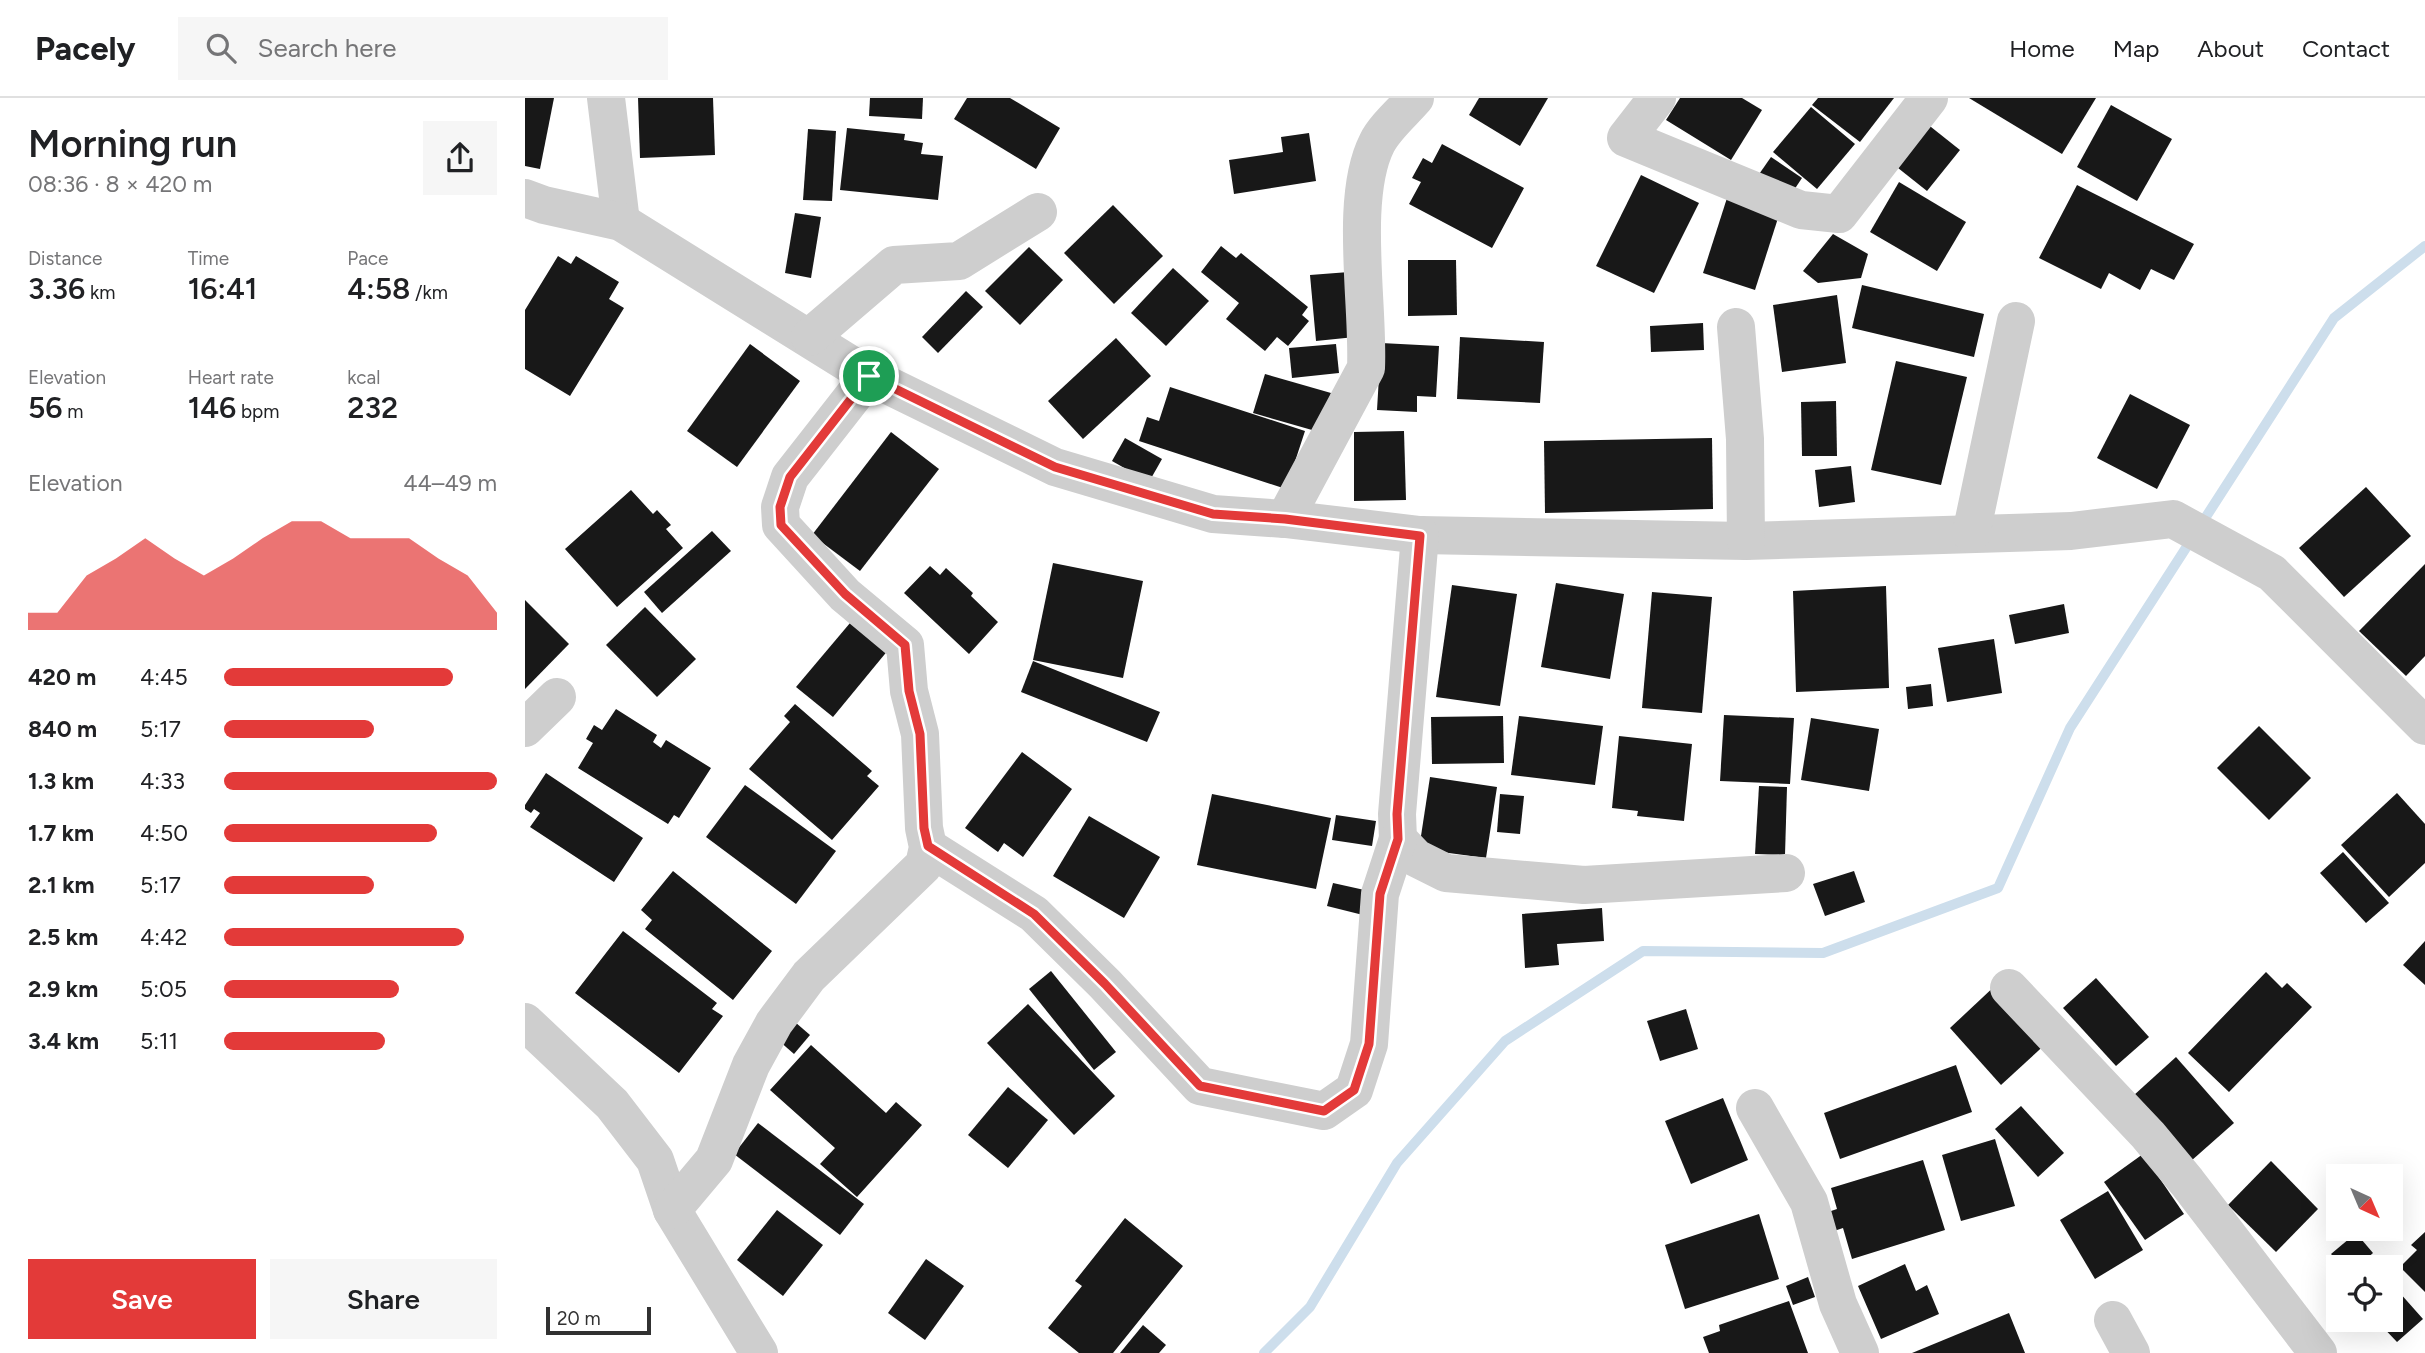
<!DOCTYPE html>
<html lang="en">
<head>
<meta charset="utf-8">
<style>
  body { margin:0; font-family:Figtree,sans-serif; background:#f6f6f6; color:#202124; height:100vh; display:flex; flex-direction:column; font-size:26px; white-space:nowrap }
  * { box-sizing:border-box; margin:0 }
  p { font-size:23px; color:#757577 }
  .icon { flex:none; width:38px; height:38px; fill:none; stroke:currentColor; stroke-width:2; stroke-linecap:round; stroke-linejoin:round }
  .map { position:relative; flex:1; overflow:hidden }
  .sheet { display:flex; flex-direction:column; background:#fff; width:525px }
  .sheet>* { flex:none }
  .needle { width:46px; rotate:136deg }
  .controls { position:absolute; left:1801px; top:1066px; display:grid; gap:14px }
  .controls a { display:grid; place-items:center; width:77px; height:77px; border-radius:0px; background:#fff; box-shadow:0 7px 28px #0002; font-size:35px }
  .scale { position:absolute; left:21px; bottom:18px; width:105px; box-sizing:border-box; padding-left:7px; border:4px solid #313131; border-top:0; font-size:19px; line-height:24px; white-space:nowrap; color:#313131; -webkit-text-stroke:5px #fff; paint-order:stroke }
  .pin { position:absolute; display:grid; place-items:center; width:60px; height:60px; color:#fff; margin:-30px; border:4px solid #fff; border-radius:50%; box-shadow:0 2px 7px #0007 }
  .round { display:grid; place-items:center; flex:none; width:74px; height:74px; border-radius:0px; background:#f6f6f6 }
  .headline { display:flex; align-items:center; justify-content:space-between; height:119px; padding:0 28px }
  h1 { font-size:38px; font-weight:600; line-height:52px }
  .metrics { display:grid; grid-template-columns:repeat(3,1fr); gap:10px; height:119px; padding:7px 28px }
  .metrics div { display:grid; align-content:center }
  .metrics b { font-size:30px; font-weight:600 }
  .metrics small { font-size:19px; font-weight:400 }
  .metrics p { font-size:19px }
  .chart { height:196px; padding:14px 28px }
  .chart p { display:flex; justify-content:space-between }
  .chart svg { width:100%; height:126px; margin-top:7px; fill:#e33a39; opacity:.7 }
  .cta { display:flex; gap:14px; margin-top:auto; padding:14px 28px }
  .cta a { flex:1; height:80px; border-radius:0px; background:#e33a39; color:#fff; font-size:28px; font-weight:600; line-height:80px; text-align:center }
  .cta a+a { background:#f6f6f6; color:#202124 }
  ul { padding:0 28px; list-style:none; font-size:23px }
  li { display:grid; grid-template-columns:112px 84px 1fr; align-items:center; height:52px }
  li i { height:18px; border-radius:9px; background:#e33a39 }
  header { display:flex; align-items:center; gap:42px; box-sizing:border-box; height:98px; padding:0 35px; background:#fff; border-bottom:2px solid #e0e0e0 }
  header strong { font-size:33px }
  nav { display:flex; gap:38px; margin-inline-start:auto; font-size:24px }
  .search { width:490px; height:63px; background:#f6f6f6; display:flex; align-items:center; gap:18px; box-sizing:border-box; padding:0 24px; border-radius:0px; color:#757577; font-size:26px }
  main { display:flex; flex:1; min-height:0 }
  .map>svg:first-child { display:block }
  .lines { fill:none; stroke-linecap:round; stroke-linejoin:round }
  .stream { stroke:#cddeec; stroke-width:10 }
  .building { fill:#181818 }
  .minor { stroke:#cecece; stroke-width:38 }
  .route-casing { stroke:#fff; stroke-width:14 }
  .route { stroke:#e33a39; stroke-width:9 }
</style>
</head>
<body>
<header>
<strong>Pacely</strong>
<div class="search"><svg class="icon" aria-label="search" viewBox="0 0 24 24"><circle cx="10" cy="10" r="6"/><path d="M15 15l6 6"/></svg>Search here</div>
<nav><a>Home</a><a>Map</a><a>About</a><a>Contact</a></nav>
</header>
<main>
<section class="sheet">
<div class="headline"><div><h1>Morning run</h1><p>08:36 · 8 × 420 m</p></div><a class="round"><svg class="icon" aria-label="share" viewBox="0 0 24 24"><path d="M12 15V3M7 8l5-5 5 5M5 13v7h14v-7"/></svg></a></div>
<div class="metrics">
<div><p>Distance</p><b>3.36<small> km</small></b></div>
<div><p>Time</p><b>16:41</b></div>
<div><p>Pace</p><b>4:58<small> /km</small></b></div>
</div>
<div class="metrics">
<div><p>Elevation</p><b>56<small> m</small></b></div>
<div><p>Heart rate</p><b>146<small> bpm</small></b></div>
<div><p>kcal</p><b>232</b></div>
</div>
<div class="chart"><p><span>Elevation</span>44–49 m</p>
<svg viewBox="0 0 160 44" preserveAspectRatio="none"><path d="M0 44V38L10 38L20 25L30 19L40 12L50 19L60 25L70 19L80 12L90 6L100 6L110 12L120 12L130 12L140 19L150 25L160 38V44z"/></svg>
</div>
<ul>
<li><b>420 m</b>4:45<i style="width:84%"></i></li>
<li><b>840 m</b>5:17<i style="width:55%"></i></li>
<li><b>1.3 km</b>4:33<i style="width:100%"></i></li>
<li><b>1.7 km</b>4:50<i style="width:78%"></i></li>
<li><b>2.1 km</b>5:17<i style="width:55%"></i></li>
<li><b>2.5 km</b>4:42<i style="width:88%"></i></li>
<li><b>2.9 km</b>5:05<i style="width:64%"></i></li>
<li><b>3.4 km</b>5:11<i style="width:59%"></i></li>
</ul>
<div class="cta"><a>Save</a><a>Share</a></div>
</section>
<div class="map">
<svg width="1900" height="1255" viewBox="0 0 1900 1255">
  <rect width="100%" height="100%" fill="#fff"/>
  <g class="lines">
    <!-- stream -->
    <path class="stream" d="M739 1255 785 1209 872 1065 980 943 1118 853 1298 855 1473 790 1545 630 1809 220 1900 148"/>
  </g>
  <!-- building -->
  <g class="building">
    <path d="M0 0H29L15 71 0 68Z"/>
    <path d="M113 0H188L190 57 115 60Z"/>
    <path d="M345 0H398L397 21 344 18Z"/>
    <path d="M442 0H485L535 30 511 71 429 21Z"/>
    <path d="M954 0H1023L995 48 944 17Z"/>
    <path d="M1155 0H1217L1237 12 1206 62 1141 22Z"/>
    <path d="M1293 0H1369L1335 44 1287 7Z"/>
    <path d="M1444 0H1571L1537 56Z"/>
    <path d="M1586 7 1647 41 1612 103 1552 69Z"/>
    <path d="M1286 9 1330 46 1292 91 1248 54Z"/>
    <path d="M1401 25 1435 52 1402 93 1368 66Z"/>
    <path d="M322 30 380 36 379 42 398 45 396 56 418 58 413 102 315 92Z"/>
    <path d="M283 31 311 33 307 103 278 102Z"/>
    <path d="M784 35 791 83 709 96 704 62 758 54 756 39Z"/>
    <path d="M917 46 999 90 967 150 884 106 896 84 887 80 898 60 907 65Z"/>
    <path d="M1246 59 1277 80 1261 104 1230 82Z"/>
    <path d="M1116 77 1174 105 1129 195 1071 168Z"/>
    <path d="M1374 84 1441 124 1412 173 1345 134Z"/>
    <path d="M1552 87 1669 146 1649 182 1626 171 1615 192 1584 175 1576 191 1514 160Z"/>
    <path d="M1202 100 1254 117 1230 192 1178 175Z"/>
    <path d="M588 107 638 158 589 206 539 155Z"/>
    <path d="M270 115 296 119 286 180 260 175Z"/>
    <path d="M1308 136 1343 156 1336 180 1293 185 1278 173Z"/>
    <path d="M696 148 711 160 716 155 783 209 777 217 784 223 763 248 752 239 740 253 701 221 714 205 676 174Z"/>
    <path d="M504 149 538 182 495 227 460 193Z"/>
    <path d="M33 158 46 166 51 158 94 184 84 201 99 210 45 298 0 271V212Z"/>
    <path d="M883 162H931L932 217 883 218Z"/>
    <path d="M648 170 684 203 641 248 606 215Z"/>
    <path d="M824 174 830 239 791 243 785 177Z"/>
    <path d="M1337 187 1459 216 1449 259 1327 230Z"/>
    <path d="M441 193 458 209 413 255 397 239Z"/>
    <path d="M1312 197 1321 265 1257 274 1248 207Z"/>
    <path d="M1178 225 1179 252 1126 254 1125 228Z"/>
    <path d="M935 239 1019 244 1015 305 932 301Z"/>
    <path d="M591 240 626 278 558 341 523 303Z"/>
    <path d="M856 245 914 248 911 299 892 298V314L852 312Z"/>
    <path d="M225 246 275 283 212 369 162 333Z"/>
    <path d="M811 246 814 275 767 280 764 250Z"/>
    <path d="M1371 263 1442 279 1416 387 1346 372Z"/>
    <path d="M740 276 806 295 794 334 728 315Z"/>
    <path d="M645 289 780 333 761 391 614 343 622 319 634 323Z"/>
    <path d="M1605 296 1665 327 1632 391 1572 360Z"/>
    <path d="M1311 303 1312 358H1277L1276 304Z"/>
    <path d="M879 333 881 402 829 403V334Z"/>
    <path d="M366 334 414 371 335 473 287 437Z"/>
    <path d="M600 340 637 361 624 384 587 363Z"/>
    <path d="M1187 340 1188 411 1020 415 1019 343Z"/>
    <path d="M1326 368 1330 404 1294 409 1290 372Z"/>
    <path d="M1841 389 1886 438 1819 499 1774 450Z"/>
    <path d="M106 392 128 416 132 412 146 427 141 431 158 450 92 509 40 451Z"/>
    <path d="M187 433 206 453 137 515 119 494Z"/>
    <path d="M528 465 618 483 598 580 508 562Z"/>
    <path d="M1900 466V558L1881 578 1834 533Z"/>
    <path d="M405 468 415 477 421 470 448 495 446 498 473 524 444 556 379 495Z"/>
    <path d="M1031 485 1099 496 1085 581 1016 569Z"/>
    <path d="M927 487 992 496 975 608 911 599Z"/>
    <path d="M1361 488 1364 590 1271 594 1268 493Z"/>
    <path d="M1127 494 1187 499 1177 615 1117 610Z"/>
    <path d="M0 502 44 546 0 591Z"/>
    <path d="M1539 506 1544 535 1490 546 1484 517Z"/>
    <path d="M120 509 171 561 132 599 81 547Z"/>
    <path d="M325 525 364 551 308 619 271 589Z"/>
    <path d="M1469 541 1477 595 1422 604 1413 550Z"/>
    <path d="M508 563 635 614 622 644 496 594Z"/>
    <path d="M1406 586 1408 608 1383 611 1381 589Z"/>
    <path d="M270 606 347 673 342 678 354 688 307 742 224 671 265 624 259 618Z"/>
    <path d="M91 611 132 637 128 644 136 650 141 642 186 670 154 720 149 717 143 726 53 670 68 645 61 641 69 627 77 632Z"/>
    <path d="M1199 617 1269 620 1265 686 1195 683Z"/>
    <path d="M978 618 979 665 907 666 906 619Z"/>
    <path d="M994 618 1078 628 1070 687 986 677Z"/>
    <path d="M1286 620 1354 631 1344 693 1276 682Z"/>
    <path d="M1734 628 1786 680 1744 722 1692 670Z"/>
    <path d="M1094 638 1167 646 1159 723 1112 718 1113 713 1087 710Z"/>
    <path d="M497 654 547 691 498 759 479 745 473 754 440 730Z"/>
    <path d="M21 675 118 740 89 784 5 729 15 715 9 711 6 715 0 711V707Z"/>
    <path d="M905 679 972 689 961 760 894 751Z"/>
    <path d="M220 687 311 753 271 806 181 739Z"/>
    <path d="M1234 688 1262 689 1260 757 1230 756Z"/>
    <path d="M1872 695 1900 726V765L1864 799 1816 747Z"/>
    <path d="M687 696 806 720 791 791 672 767Z"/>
    <path d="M975 696 999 698 995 736 972 734Z"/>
    <path d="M811 717 851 723 847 748 807 742Z"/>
    <path d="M564 718 635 759 599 820 528 778Z"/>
    <path d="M1818 754 1864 805 1841 825 1795 775Z"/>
    <path d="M148 773 247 853 208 902 120 831 127 822 116 812Z"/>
    <path d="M1329 773 1340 804 1300 818 1288 786Z"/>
    <path d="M808 785 844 793 838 817 802 808Z"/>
    <path d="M1077 810 1079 843 1032 846 1034 867 1000 870 997 816Z"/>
    <path d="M98 833 192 905 187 911 198 918 154 975 50 895Z"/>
    <path d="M1900 843V887L1878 867Z"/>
    <path d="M526 873 591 954 569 972 504 891Z"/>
    <path d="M1741 874 1757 890 1762 885 1787 909 1704 994 1663 955Z"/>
    <path d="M1571 880 1624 939 1591 968 1538 910Z"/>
    <path d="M1473 885 1525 942 1476 987 1425 930Z"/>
    <path d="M503 906 590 998 549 1037 462 945Z"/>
    <path d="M1161 911 1173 951 1135 963 1122 923Z"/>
    <path d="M270 924 285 937 269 956 253 942Z"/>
    <path d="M286 947 361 1015 371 1004 397 1027 332 1099 295 1066 310 1050 245 992Z"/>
    <path d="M1651 959 1709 1025 1666 1063 1608 998Z"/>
    <path d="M1431 967 1447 1014 1315 1061 1299 1015Z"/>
    <path d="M483 989 523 1022 483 1070 443 1037Z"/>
    <path d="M1198 1000 1223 1062 1166 1086 1140 1023Z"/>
    <path d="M1496 1008 1539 1055 1513 1079 1470 1031Z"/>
    <path d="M233 1025 339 1106 315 1137 209 1056Z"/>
    <path d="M1470 1041 1490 1108 1436 1123 1417 1057Z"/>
    <path d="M1618 1056 1659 1116 1620 1142 1579 1084Z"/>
    <path d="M1398 1062 1420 1132 1327 1161 1318 1130 1309 1133 1303 1114 1312 1111 1306 1090Z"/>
    <path d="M1746 1063 1793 1111 1751 1154 1703 1107Z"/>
    <path d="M1583 1093 1618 1152 1570 1181 1535 1122Z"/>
    <path d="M252 1112 298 1147 258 1198 212 1162Z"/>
    <path d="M1234 1116 1254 1181 1160 1211 1140 1147Z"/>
    <path d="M600 1120 658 1168 588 1255H554L523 1230 557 1188 550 1183Z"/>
    <path d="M1900 1134V1194L1875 1169 1892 1152 1886 1147Z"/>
    <path d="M1831 1135 1848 1155 1832 1169H1818L1806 1156Z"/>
    <path d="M401 1161 439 1188 400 1242 363 1215Z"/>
    <path d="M1380 1166 1391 1193 1402 1187 1414 1216 1356 1241 1333 1188Z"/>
    <path d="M1283 1179 1290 1199 1268 1207 1261 1188Z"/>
    <path d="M1866 1185 1898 1221 1872 1244 1851 1222H1866Z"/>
    <path d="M1264 1203 1283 1255H1184L1178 1239 1195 1233 1194 1227Z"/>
    <path d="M1484 1215 1500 1255H1387Z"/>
    <path d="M618 1227 641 1247 634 1255H595Z"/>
  </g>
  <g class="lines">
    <!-- minor -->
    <g class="minor">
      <path d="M81 0 96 124"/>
      <path d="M1132 0 1101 40 1276 112 1314 116 1404 0"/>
      <path d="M0 100 19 107 96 124 344 278 530 369 688 416 760 421 895 437 1221 443 1546 433 1648 421 1747 475 1900 628"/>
      <path d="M1211 229 1220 341 1221 443"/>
      <path d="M285 239 369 167 434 163 513 114"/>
      <path d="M760 421 841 270C844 208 824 100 852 45 860 29 878 14 890 0"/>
      <path d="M1446 436 1491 223"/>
      <path d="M895 437 872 716 873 741 891 760 921 775 1059 787 1261 775"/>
      <path d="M0 630 32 599"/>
      <path d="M403 749 509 816 580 886 675 988 799 1013 829 992 844 946 855 796 873 741"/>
      <path d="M1484 890 1623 1037 1662 1084 1793 1255"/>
      <path d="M0 924 87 1006 130 1062 147 1112 234 1255"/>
      <path d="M1230 1010 1284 1104 1313 1206 1335 1255"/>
      <path d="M147 1112 189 1062 226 967 249 925 284 878 399 767 403 749 399 730 395 636 384 593 380 547 320 497 256 427 255 409 265 379 344 278"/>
      <path d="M1588 1222 1606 1255"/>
    </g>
  </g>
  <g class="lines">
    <defs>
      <path id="route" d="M344 278 530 369 688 416 760 421 895 438 872 716 873 741 855 796 844 946 829 992 799 1013 675 988 580 886 509 816 403 748 399 730 395 636 384 593 380 547 320 496 256 427 255 409 265 379Z"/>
    </defs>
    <!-- route casing -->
    <use href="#route" class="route-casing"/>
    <!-- route -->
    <use href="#route" class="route"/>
  </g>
</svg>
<div class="controls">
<a><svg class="needle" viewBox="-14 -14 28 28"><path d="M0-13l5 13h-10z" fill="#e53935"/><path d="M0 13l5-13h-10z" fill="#757577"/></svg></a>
<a><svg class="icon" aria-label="locate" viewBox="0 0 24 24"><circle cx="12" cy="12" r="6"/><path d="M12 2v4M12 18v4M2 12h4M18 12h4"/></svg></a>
</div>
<div class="scale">20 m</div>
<div class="pin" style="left:344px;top:278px;background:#1e9e55"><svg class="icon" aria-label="arrive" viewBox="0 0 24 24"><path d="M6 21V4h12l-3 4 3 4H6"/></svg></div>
</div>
</main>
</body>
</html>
